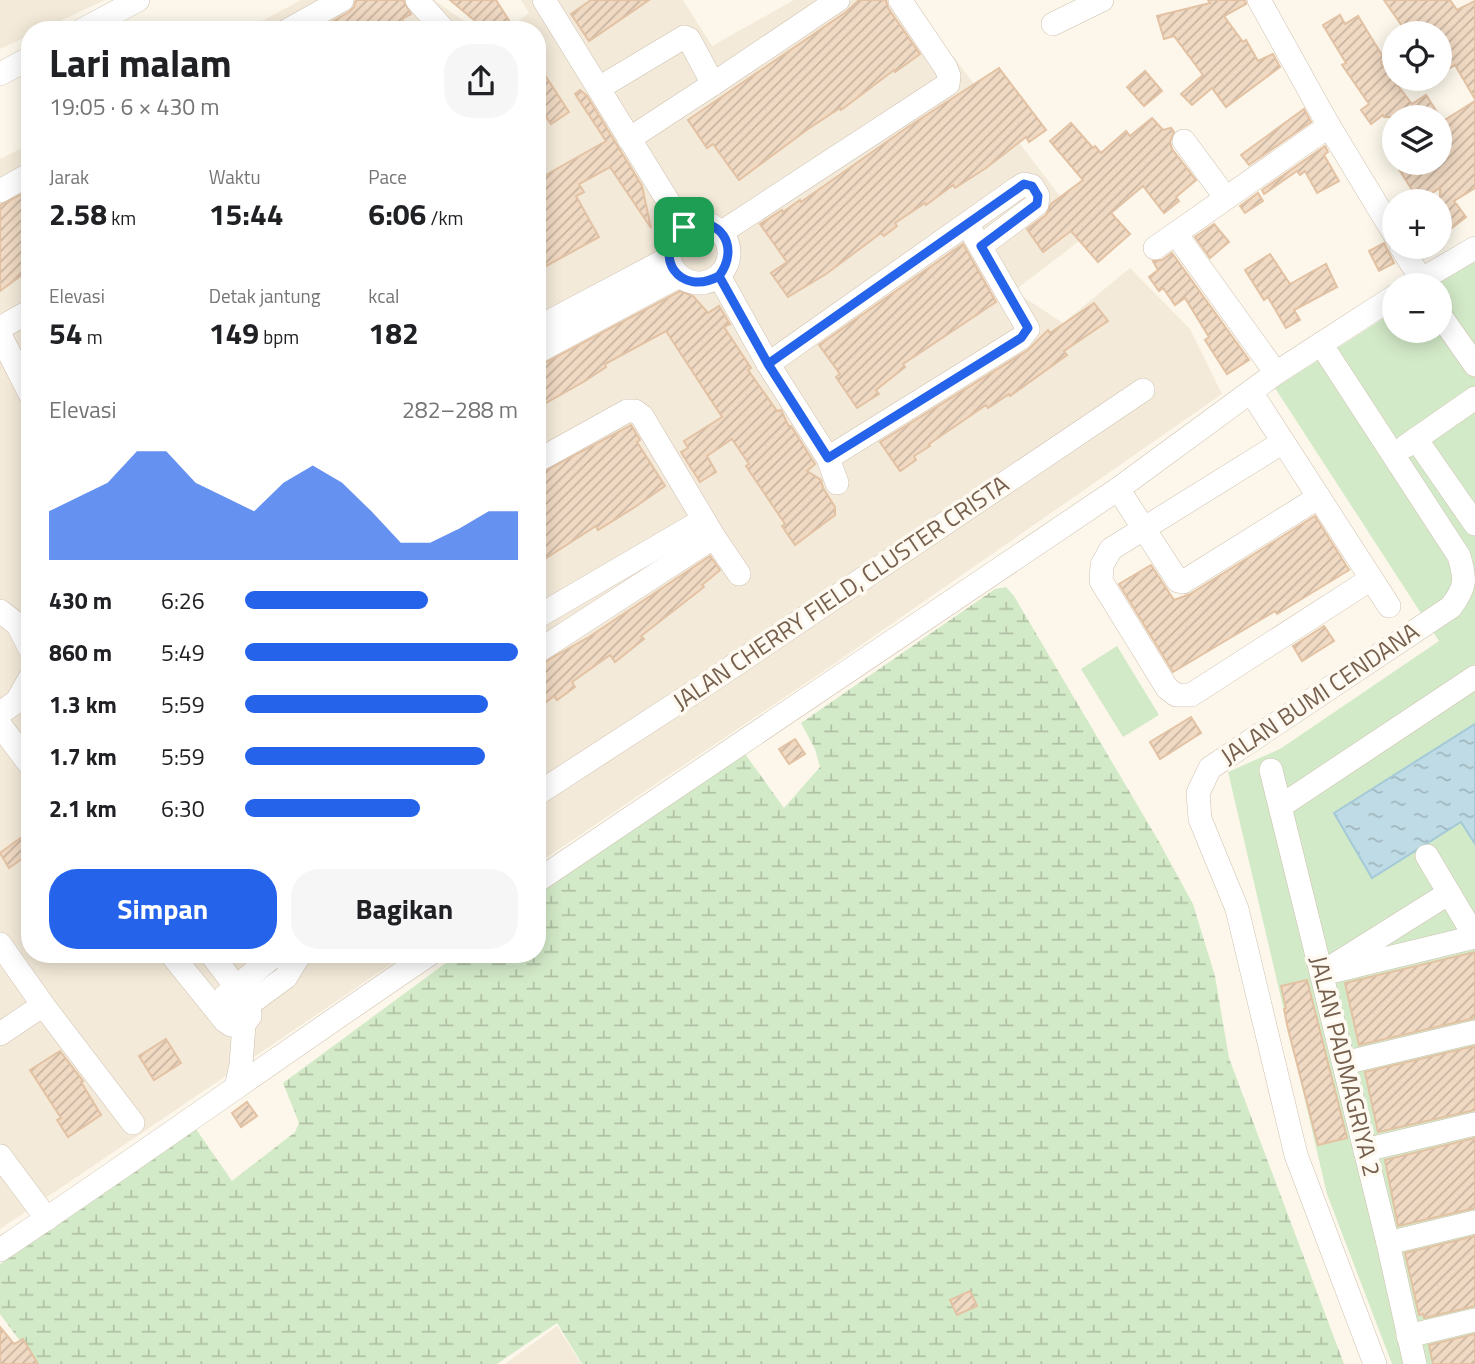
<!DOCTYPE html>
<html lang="id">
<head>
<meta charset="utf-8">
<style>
  body { margin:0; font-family:"Titillium Web",sans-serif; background:#f6f6f6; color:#202124; height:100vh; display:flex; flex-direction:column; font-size:26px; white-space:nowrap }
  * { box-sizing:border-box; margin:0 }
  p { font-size:23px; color:#757577 }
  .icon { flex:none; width:38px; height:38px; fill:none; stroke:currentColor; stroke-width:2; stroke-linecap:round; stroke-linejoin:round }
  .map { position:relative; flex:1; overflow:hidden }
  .drawer { position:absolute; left:21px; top:21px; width:525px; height:942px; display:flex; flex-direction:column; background:#fff; border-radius:28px; box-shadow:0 4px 18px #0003 }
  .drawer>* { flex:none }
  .fabs { position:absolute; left:1382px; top:21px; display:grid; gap:14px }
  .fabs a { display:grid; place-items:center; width:70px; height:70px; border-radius:50%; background:#fff; box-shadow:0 4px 18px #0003; font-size:35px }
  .pin { position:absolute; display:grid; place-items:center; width:60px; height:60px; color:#fff; margin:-30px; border-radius:14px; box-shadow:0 4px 10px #0006 }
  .round { display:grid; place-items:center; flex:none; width:74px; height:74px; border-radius:28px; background:#f6f6f6 }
  .headline { display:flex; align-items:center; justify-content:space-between; height:119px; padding:0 28px }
  h1 { font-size:38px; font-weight:700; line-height:52px }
  .stats { display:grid; grid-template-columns:repeat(3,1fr); gap:10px; height:119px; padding:7px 28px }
  .stats div { display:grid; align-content:center }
  .stats b { font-size:30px; font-weight:700 }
  .stats small { font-size:19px; font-weight:400 }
  .stats p { font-size:19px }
  .chart { height:196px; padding:14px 28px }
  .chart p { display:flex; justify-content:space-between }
  .chart svg { width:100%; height:126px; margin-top:7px; fill:#2563eb; opacity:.7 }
  .cta { display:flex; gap:14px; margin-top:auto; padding:14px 28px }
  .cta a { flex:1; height:80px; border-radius:28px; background:#2563eb; color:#fff; font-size:28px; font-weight:700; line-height:80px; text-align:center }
  .cta a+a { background:#f6f6f6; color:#202124 }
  ul { padding:0 28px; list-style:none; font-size:23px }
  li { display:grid; grid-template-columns:112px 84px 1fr; align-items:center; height:52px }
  li i { height:18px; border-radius:9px; background:#2563eb }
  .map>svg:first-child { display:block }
  .residential { fill:#f3ead9 }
  .green { fill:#d3eac8 }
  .wetland { fill:url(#wetland-marsh) }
  .water { fill:url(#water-ripples); stroke:#a5cad7; stroke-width:2 }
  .building { fill:url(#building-hatch); stroke:#e3c2a4; stroke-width:2 }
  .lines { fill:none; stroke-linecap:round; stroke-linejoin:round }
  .minor-casing { stroke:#cec0b0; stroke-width:24 }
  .minor { stroke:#fff; stroke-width:23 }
  .route-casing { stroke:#fff; stroke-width:14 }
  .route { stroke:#2563eb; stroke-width:9 }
  .labels { text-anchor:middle; stroke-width:7; stroke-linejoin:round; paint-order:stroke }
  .street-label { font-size:24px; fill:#77604e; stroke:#fefaf1 }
</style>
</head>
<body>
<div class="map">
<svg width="1475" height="1364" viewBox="0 0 1475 1364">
  <defs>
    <pattern id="wetland-marsh" width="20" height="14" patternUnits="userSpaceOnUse" patternTransform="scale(1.75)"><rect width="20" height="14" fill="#d3eac8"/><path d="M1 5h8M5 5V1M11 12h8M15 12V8" fill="none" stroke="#b0c1a5"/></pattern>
    <pattern id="water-ripples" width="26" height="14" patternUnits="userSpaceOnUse" patternTransform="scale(1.75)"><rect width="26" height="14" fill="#bfdce6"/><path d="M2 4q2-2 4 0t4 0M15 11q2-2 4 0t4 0" fill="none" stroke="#a0b6bd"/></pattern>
    <pattern id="building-hatch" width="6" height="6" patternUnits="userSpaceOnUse" patternTransform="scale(1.75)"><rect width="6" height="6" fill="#f1dac3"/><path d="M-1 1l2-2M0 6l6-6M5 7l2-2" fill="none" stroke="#c8b4a1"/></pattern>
  </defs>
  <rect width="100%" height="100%" fill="#fcf7ea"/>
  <!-- residential -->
  <g class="residential">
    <path d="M0 0H105L41 30H30V35L0 49Z"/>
    <path d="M301 0H434L477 30H245Z"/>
    <path d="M521 0H683L712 46 794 0H910L1062 199 1096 228 1014 291 1063 323 1130 268 1190 329 1222 394 831 666 537 864V30H506L529 13Z"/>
    <path d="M30 144V954H406L0 1229V159Z"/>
    <path d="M557 1326 581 1364H505Z"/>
  </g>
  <!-- green -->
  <g class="green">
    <path d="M1475 262V1364H1392L1327 1194 1228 772 1280 749 1439 641 1275 388 1395 311V331H1440V285H1435Z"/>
    <path d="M1117 646 1159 715 1123 737 1081 669Z"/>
  </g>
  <!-- wetland -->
  <path class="wetland" d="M1006 587 1014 596 1158 840 1193 904 1215 976 1229 1058 1344 1364H582L557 1323 497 1364H37L0 1314V1264L196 1129 232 1181 295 1132 299 1123 283 1083 458 954H537V895L745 754 784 808 820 767 815 749 801 723 995 589Z"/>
  <!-- water -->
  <path class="water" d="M1475 724V844L1461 822 1372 878 1334 813Z"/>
  <!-- building -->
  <g class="building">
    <path d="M356 0H403L411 14 402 19 408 30H317L349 12 354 7Z"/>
    <path d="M450 0H496L515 30H486Z"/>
    <path d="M591 0H649L589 41 571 14Z"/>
    <path d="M859 0H886L888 8 920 54 895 72 894 70 841 110 840 108 808 129 739 180 713 144 707 148 688 120 846 12Z"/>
    <path d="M1208 0H1245L1246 4 1224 16 1243 42 1246 40 1258 61 1273 54 1280 67 1226 107 1212 88 1192 105 1181 94 1203 75 1174 36 1164 39 1157 16 1210 3Z"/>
    <path d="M1384 0H1450L1457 10 1475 1V99L1455 65 1440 74V33H1407Z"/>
    <path d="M1340 15 1345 24 1358 16 1385 60 1381 62 1382 65 1412 104 1426 95 1440 117H1384L1383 115 1371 124 1361 110 1369 104 1342 65 1346 63 1323 25Z"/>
    <path d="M537 63 569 112 551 124 537 103Z"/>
    <path d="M999 68 1046 130 1029 142 1026 137 986 168 955 188 953 185 926 205 925 203 895 223 897 226 884 236 881 233 826 274 788 297 771 273 787 262 760 224 782 210 783 212 800 200 801 202 905 129Z"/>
    <path d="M1145 71 1162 91 1144 106 1127 87Z"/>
    <path d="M580 90 587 96 642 186 651 228 610 167 579 184 584 192 576 196 599 237 537 271V180L606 141 575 94Z"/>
    <path d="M1475 101V188L1454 201 1466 217 1440 237V188L1419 201 1395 163H1440V123Z"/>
    <path d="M1304 109 1311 122 1249 165 1241 155Z"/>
    <path d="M1152 118 1163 130 1171 128 1174 132 1170 142 1172 149 1196 180 1176 197 1179 201 1164 213 1143 186 1111 213 1130 234 1098 262 1071 231 1043 252 1027 229 1046 215 1051 204 1083 180 1050 141 1071 123 1093 148 1095 146 1101 153 1126 131 1130 136Z"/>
    <path d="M1325 146 1328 152 1324 155 1339 181 1317 193 1305 171 1300 175 1297 171 1264 194 1262 190Z"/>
    <path d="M30 190V269L0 291V205Z"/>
    <path d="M1258 193 1263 201 1245 213 1240 206Z"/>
    <path d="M1214 224 1229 242 1210 258 1195 237Z"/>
    <path d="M1384 243 1394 263 1379 271 1369 251Z"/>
    <path d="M963 244 996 302 903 364 905 367 876 390 879 394 857 408 836 377 840 374 819 345Z"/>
    <path d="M1172 253 1249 360 1227 374 1205 340 1209 337 1185 298 1175 305 1163 288 1159 291 1149 277 1158 270 1153 261 1162 260Z"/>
    <path d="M1270 254 1290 284 1326 264 1337 287 1294 310 1300 320 1286 328 1268 297 1264 300 1245 270Z"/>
    <path d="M680 291 693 296 708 313 719 306 730 324 724 327 751 368 748 370 777 411 781 410 789 427 791 426 815 464 807 471 821 480 823 488 835 507V515L795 545 782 526 785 524 746 466 749 464 732 439 707 456 716 472 700 482 681 452 688 448 684 441 722 417 666 331 605 364 606 367 585 381 537 408V367Z"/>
    <path d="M1094 303 1108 321 1064 351 1067 355 1010 396 1009 394 988 408 986 405 929 444 930 446 914 456 916 460 900 471 880 442 1028 350 1048 330 1050 333Z"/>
    <path d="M631 425 640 440 637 442 665 486 635 507 598 530 596 526 537 564V475Z"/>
    <path d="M1315 516 1349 570 1277 614 1275 611 1173 672 1119 584 1151 565 1174 600 1190 594Z"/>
    <path d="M710 556 720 570 702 585 704 587 641 636 644 639 615 662 610 655 572 682 575 687 557 700 554 696 537 709V666L589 637Z"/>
    <path d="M1324 626 1334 641 1302 661 1293 646Z"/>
    <path d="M1191 717 1201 733 1160 759 1150 742Z"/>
    <path d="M795 739 805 754 789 764 779 749Z"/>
    <path d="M22 837 30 848V853L9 868 0 853Z"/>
    <path d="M1475 952V1018L1359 1045 1345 983Z"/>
    <path d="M1307 980 1347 1138 1318 1145 1288 1029 1284 1009 1286 1008 1281 986Z"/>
    <path d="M166 1039 181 1063 154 1080 139 1056Z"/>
    <path d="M1475 1046V1110L1378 1132 1365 1072Z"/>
    <path d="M60 1051 83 1081 81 1082 101 1115 68 1137 57 1120 61 1118 30 1070Z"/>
    <path d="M247 1102 257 1116 241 1127 232 1113Z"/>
    <path d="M1475 1138V1208L1398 1226 1385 1160Z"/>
    <path d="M1475 1236V1306L1424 1318 1423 1314 1419 1315 1405 1253Z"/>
    <path d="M970 1291 977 1306 957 1315 950 1300Z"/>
    <path d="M0 1327 14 1344 23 1339 38 1364H0Z"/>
    <path d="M1475 1334V1364H1433L1429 1345Z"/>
  </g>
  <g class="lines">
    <defs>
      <g id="minor">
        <path d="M417 0 444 30"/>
        <path d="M544 0 684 227"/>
        <path d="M1259 0 1329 126 1395 235"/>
        <path d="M1053 24 1102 0"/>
        <path d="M82 30 138 0"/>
        <path d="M288 30 342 0"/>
        <path d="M0 74 30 58"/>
        <path d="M599 88 684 37 689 39 713 84 838 0"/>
        <path d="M629 139 713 84"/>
        <path d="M1184 141 1226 198"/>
        <path d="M0 191 30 174"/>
        <circle cx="699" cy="253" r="30"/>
        <path d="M722 232 948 84 949 76 946 68 900 0"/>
        <path d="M1176 234 1276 373"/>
        <path d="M1401 247 1421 279"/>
        <path d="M1155 248 1329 126"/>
        <path d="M719 276 768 364 828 458 837 483"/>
        <path d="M1412 285 1475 248"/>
        <path d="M1440 315 1475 365"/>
        <path d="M0 328 30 311"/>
        <path d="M537 328 669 258"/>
        <path d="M0 335 30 394"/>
        <path d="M1321 344 1459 556C1466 580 1466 587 1451 607L1210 768 1198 793 1200 819 1237 909 1296 1155 1375 1364"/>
        <path d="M537 352 679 276"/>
        <path d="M768 364 1016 189 1024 184 1032 186 1038 196 1037 204 981 246"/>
        <path d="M1251 392 1389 606"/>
        <path d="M1416 439 1475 524"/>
        <path d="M1283 442 1111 549 1102 565 1101 581 1167 688 1176 695H1191L1371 579"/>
        <path d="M1406 446 1475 398"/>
        <path d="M828 458 1021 338 1028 329 973 234"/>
        <path d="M537 461 627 411H635L642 416 714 537 739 574"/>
        <path d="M1118 489 1178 581 1183 582 1319 497"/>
        <path d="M0 611 18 625 30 649"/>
        <path d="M537 617 703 520"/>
        <path d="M537 652 714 537"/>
        <path d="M0 713 17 701 30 678"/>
        <path d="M0 725 30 765"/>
        <path d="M1271 770 1388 1243 1415 1364"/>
        <path d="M537 794 705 685 1143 390"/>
        <path d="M1281 806 1475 677"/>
        <path d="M1427 856 1475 937"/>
        <path d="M537 881 1118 489 1276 373 1395 296"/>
        <path d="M0 944 43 1005 133 1123"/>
        <path d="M171 954 225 1021 231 1025 244 1024 250 1016 249 1004 211 954"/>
        <path d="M1336 964 1449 893"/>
        <path d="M1322 974 1475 937"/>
        <path d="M225 996 270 959 281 954"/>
        <path d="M237 1013 286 977 300 954"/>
        <path d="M0 1034 43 1005"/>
        <path d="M1344 1063 1475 1032"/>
        <path d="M236 1088 241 1065 244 1024"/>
        <path d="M1365 1150 1475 1124"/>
        <path d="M0 1156 47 1219"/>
        <path d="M1388 1243 1475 1222"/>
        <path d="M0 1250C145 1153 286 1051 430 954"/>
        <path d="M1408 1336 1475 1320"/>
      </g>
    </defs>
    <!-- minor casing -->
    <use href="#minor" class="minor-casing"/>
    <!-- minor -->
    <use href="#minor" class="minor"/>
  </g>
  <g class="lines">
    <defs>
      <path id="route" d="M684 227C720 213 741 247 719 276L768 364 828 458 1021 338 1028 328 981 246 1037 204 1038 196 1032 186 1024 184 768 364 719 276C680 298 650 255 684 227"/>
    </defs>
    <!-- route casing -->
    <use href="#route" class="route-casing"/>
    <!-- route -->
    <use href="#route" class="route"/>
  </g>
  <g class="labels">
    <!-- street labels -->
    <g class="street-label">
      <text transform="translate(841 593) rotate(-34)" y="8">JALAN CHERRY FIELD, CLUSTER CRISTA</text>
      <text transform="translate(1320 694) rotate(-34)" y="8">JALAN BUMI CENDANA</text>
      <text transform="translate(1345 1066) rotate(76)" y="8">JALAN PADMAGRIYA 2</text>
    </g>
  </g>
</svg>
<div class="fabs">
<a><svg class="icon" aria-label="locate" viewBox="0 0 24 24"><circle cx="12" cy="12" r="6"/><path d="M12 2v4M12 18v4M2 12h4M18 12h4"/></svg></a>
<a><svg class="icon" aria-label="layers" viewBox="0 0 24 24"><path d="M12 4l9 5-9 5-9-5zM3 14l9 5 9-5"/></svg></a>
<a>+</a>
<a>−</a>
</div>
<div class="pin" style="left:684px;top:227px;background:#1e9e55"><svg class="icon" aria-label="arrive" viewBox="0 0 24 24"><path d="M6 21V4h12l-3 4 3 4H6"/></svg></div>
<section class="drawer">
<div class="headline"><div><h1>Lari malam</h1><p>19:05 · 6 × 430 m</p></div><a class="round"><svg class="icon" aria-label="share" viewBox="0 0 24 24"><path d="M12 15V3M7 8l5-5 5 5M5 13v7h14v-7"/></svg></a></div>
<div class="stats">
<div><p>Jarak</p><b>2.58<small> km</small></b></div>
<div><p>Waktu</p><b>15:44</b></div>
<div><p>Pace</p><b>6:06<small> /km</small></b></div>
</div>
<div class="stats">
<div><p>Elevasi</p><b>54<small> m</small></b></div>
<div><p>Detak jantung</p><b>149<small> bpm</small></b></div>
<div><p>kcal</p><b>182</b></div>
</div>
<div class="chart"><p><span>Elevasi</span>282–288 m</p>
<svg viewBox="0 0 160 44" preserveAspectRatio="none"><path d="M0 44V27L10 22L20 17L30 6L40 6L50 17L60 22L70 27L80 17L90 11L100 17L110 27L120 38L130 38L140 33L150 27L160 27V44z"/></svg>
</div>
<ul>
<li><b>430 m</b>6:26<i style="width:67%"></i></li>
<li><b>860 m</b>5:49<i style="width:100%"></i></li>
<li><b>1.3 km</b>5:59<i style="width:89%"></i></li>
<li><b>1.7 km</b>5:59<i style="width:88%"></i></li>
<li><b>2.1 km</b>6:30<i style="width:64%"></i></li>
</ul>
<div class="cta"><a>Simpan</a><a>Bagikan</a></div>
</section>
</div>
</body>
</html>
